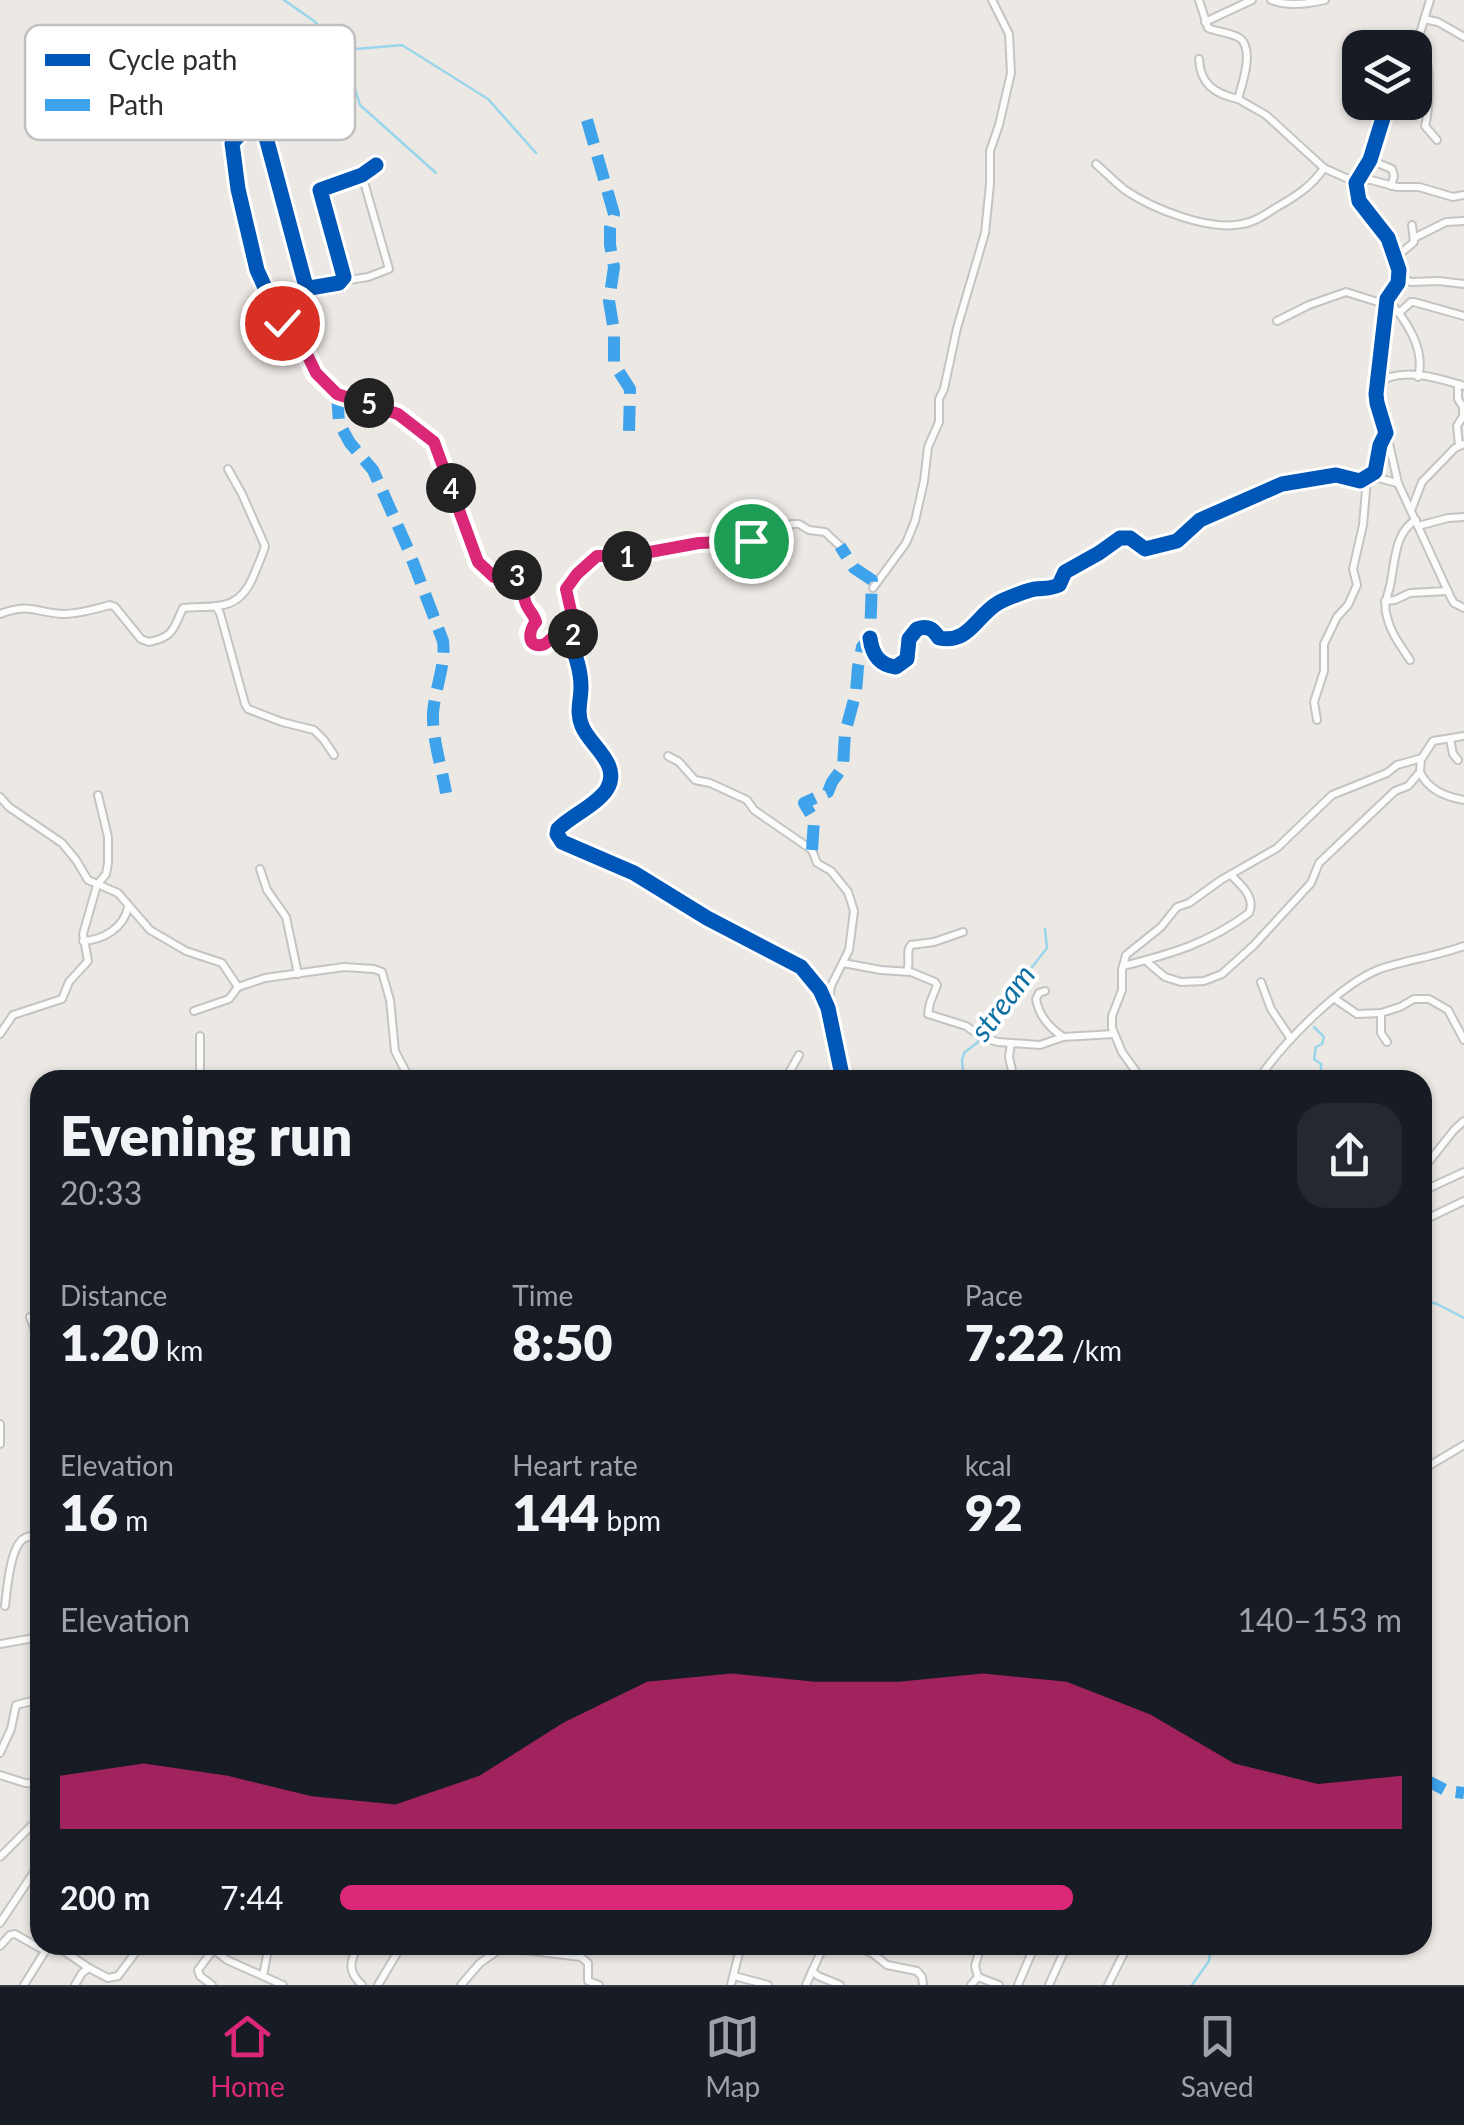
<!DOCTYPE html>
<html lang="en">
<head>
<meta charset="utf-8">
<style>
  body { margin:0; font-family:Lato,sans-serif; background:#242831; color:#f1f3f6; height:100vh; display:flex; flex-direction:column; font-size:38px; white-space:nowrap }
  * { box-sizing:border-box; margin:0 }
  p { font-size:32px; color:#9ea1a6 }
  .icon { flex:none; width:55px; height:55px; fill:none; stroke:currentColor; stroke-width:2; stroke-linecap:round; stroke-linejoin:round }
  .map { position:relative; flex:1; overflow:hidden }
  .side { position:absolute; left:30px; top:1070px; width:1402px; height:885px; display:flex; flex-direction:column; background:#171b24; border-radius:30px; box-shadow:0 2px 8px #0004 }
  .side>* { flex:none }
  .buttons { position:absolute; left:1342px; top:30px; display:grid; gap:20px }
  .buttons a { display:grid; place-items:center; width:90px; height:90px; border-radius:20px; background:#171b24; box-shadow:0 2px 8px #0004; font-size:50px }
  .pin { position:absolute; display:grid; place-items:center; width:85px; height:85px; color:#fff; margin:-42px; border:5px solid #fff; border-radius:50%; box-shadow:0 2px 10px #0007 }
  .km { position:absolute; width:50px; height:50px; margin:-25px; border-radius:50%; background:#222; color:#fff; font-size:28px; line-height:50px; text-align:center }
  .round { display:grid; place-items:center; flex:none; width:105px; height:105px; border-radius:30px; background:#242831 }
  .summary { display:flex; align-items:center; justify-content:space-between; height:170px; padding:0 30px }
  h1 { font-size:55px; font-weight:800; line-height:75px }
  .metrics { display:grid; grid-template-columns:repeat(3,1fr); gap:15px; height:170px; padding:10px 30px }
  .metrics div { display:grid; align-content:center }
  .metrics b { font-size:50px; font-weight:800 }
  .metrics small { font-size:28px; font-weight:400 }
  .metrics p { font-size:28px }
  .chart { height:280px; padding:20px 30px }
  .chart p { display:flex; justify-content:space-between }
  .chart svg { width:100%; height:180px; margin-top:10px; fill:#db2777; opacity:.7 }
  ul { padding:0 30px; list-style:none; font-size:32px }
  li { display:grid; grid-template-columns:160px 120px 1fr; align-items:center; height:75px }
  li i { height:25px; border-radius:12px; background:#db2777 }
  .dock { display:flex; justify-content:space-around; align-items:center; height:140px; border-top:2px solid #363941; background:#171b24; font-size:28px; color:#9ea1a6 }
  .dock a { display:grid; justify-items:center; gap:5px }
  .dock .selected { color:#db2777 }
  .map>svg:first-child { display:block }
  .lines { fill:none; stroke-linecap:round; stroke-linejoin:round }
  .stream { stroke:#99d6ec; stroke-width:2.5 }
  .minor-casing { stroke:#c5c4c5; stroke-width:10 }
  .minor { stroke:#fcfcfb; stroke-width:6 }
  .quiet { stroke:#3ea3eb; stroke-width:12; stroke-dasharray:25 12; stroke-linecap:butt }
  .cycleway-casing { stroke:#fff; stroke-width:21 }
  .cycleway { stroke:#0057b8; stroke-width:15 }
  .route-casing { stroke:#fff; stroke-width:20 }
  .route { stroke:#db2777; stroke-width:12 }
  .labels { text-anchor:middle; stroke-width:8; stroke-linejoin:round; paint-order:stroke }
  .water-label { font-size:30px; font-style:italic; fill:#0d6fa3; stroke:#fff }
  .key { fill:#fff; stroke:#c0c0c0; stroke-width:2.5 }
  .key-label { font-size:28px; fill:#2e2e2e }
</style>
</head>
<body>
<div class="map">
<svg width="1464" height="1985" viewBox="0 0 1464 1985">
  <rect width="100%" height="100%" fill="#ece8e4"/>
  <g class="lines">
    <!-- stream -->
    <g class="stream">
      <path d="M284 0 314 21 343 50 360 105 436 173"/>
      <path d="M345 50 402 45 488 99 536 153"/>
      <path d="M1314 1027 1324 1037 1322 1044 1316 1047 1314 1059 1321 1064V1080"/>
      <path d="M964 1080 962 1060 964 1053 983 1038 1017 992 1012 982 1029 971 1047 948 1045 929"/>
      <path d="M1422 1300 1437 1304 1464 1318"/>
      <path d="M1186 1945 1198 1946 1210 1954 1209 1961 1192 1985"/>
    </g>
    <defs>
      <g id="minor">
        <path d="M1199 0 1208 28C1217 32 1234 33 1241 39 1254 52 1242 84 1238 99L1266 115 1324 168 1346 178 1371 180 1397 187H1419L1453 197 1464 195"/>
        <path d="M1271 0C1288 7 1308 4 1325 0"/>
        <path d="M1424 19 1438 22 1464 37"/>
        <path d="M1205 22 1252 0"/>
        <path d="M1415 50 1430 0"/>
        <path d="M1415 57C1418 57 1421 57 1424 59 1433 65 1428 115 1425 126L1437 140"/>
        <path d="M1199 59C1200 84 1215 94 1238 99"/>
        <path d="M1370 160 1392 169 1394 176 1391 186"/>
        <path d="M1096 164C1106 173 1115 182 1125 190 1153 209 1208 231 1242 224 1255 222 1266 214 1277 207 1295 197 1312 186 1324 168"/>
        <path d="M376 165 362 175 320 190 344 277 339 283 310 288 305 283 267 141 257 112 251 113 241 133 232 143 238 189 257 270 284 329 302 344 315 373 337 394 398 414 434 442 478 562 494 577H503L513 573C528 585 520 589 525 604 527 609 535 612 536 618 537 623 531 628 529 633L534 643 544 645C551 636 558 639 568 641 576 652 581 673 581 687 581 701 576 712 582 726 589 745 622 764 607 789 598 804 571 816 558 829L557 834 562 842 634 873 707 918 801 967 820 990 828 1008 843 1080"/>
        <path d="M1414 238 1446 222 1464 221"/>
        <path d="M1398 261 1401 253 1414 242 1412 225"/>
        <path d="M1400 278 1411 282 1439 281 1464 284"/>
        <path d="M343 281 368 277 389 269 362 175"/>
        <path d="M1387 299C1405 318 1426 349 1418 377"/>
        <path d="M1400 312 1411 302H1414L1464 316"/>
        <path d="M1277 321 1309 305 1346 292 1381 303"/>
        <path d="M1377 384C1400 366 1439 378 1464 386"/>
        <path d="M1458 384V399L1463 407V416L1457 426 1459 445"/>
        <path d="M1387 435 1398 483 1451 598 1454 603 1464 608"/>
        <path d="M1371 476 1397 483"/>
        <path d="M1412 508 1422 482 1455 448 1464 444"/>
        <path d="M1418 526 1448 518 1464 517"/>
        <path d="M873 588 906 543 915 521 924 481 928 447 939 422V399L944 389 957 328 985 233 990 184V151L999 125 1011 73 1009 34 992 0"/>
        <path d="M1385 601 1395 600 1410 593 1448 591"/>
        <path d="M216 607 220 613 245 704 248 709 282 722 314 730 324 740 334 755"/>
        <path d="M0 614C31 602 35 613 63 614 78 614 96 609 110 605L115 607 141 639 149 642C174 637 173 629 183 608 214 605 238 613 253 577 257 567 262 557 265 546L242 494 228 469"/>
        <path d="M870 638C872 654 879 665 896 667L907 659 909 639 917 629C928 625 933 629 939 638 969 644 976 616 998 603 1005 599 1028 590 1035 589 1045 588 1050 589 1059 585L1065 572 1099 553 1120 538H1130L1145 549 1177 541 1200 520 1282 484 1336 475 1360 481 1375 472 1380 445 1386 433 1377 403 1376 394 1387 299 1398 283 1399 270 1388 238 1359 201 1356 183 1370 160 1383 118 1390 102"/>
        <path d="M568 641 579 627V623L568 604 566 589 577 573 597 556H628L699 543 751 541 782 526 792 524H799L809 530 825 532 840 546"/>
        <path d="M1410 660C1401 646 1391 634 1387 617 1383 604 1387 598 1390 586 1395 564 1394 532 1416 520"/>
        <path d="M1317 720 1314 702 1324 671V644L1337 617 1348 605 1357 585 1353 569 1363 525 1367 478"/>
        <path d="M1450 739 1453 754 1458 760"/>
        <path d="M668 756 679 762 695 780 710 783 747 800 754 810 812 850 817 863 831 871 848 892 854 911 849 950 831 986 828 1006"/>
        <path d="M1421 758 1420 772C1428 790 1446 797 1464 800"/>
        <path d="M0 797 9 807 62 843 76 860 88 880 118 893 150 930 186 951 222 963 238 987 265 978 344 967 374 969 382 972 390 1000 395 1051 410 1080"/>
        <path d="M260 869 267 890 286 917 298 974"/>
        <path d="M83 941C103 940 124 928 128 907"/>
        <path d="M1146 961 1165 977 1181 982 1204 981 1222 974 1254 945 1311 883 1319 863 1395 791 1408 786 1420 772"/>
        <path d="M843 963 881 970 911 972 935 982 937 985 930 1003 928 1014 966 1026 983 1038 998 1042 1040 1045 1063 1037 1114 1034"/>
        <path d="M1123 966C1171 954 1209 943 1249 913 1256 897 1241 885 1231 875"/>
        <path d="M907 971C911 962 905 952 911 945L934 942 963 932"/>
        <path d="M1261 982 1271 1009 1291 1039"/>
        <path d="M1045 991 1039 993 1036 999C1039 1016 1049 1027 1063 1037"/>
        <path d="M1335 999 1357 1014 1381 1013 1400 1007 1414 999H1429L1448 1010 1464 1040"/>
        <path d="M194 1011 229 999 238 987"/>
        <path d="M1381 1013V1033L1387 1042"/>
        <path d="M0 1034 13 1015 62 999 69 982 88 961 83 934 97 885 106 874 108 863V837L98 795"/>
        <path d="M1011 1043 1009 1057 1014 1080"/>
        <path d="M200 1080V1036"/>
        <path d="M785 1080 799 1055"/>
        <path d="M1142 1080 1122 1052 1112 1028V1016L1122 990V970L1126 955 1161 927 1177 907 1189 903 1221 880 1277 848 1332 795 1387 773 1397 765 1422 758 1433 741 1464 736"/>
        <path d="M1258 1080C1281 1045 1340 984 1380 969 1407 960 1437 956 1464 946"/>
        <path d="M1425 1190 1464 1172"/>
        <path d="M1422 1195 1425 1190 1424 1168 1454 1130 1464 1121"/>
        <path d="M1422 1221 1464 1201"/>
        <path d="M30 1317 40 1343"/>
        <path d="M0 1424V1444"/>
        <path d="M1422 1470 1464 1445"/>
        <path d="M5 1606C7 1589 10 1549 23 1539 29 1535 33 1536 40 1536"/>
        <path d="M0 1644 40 1637"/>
        <path d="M0 1753 11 1729 16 1705 40 1699"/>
        <path d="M0 1775 25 1783 40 1784"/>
        <path d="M0 1857 31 1826 40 1824"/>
        <path d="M0 1923 36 1869"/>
        <path d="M55 1945 89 1968"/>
        <path d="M208 1945 227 1960 283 1985"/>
        <path d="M358 1945C350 1962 347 1971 362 1985"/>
        <path d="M515 1945 524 1950 581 1957 588 1963V1981L599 1985"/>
        <path d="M831 1945H838"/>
        <path d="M850 1945 872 1953 887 1965 917 1971 922 1977 923 1985"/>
        <path d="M0 1946 10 1935 15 1934 45 1951"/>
        <path d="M812 1971 818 1976 840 1985"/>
        <path d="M263 1976 267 1955 265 1945"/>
        <path d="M734 1976 768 1985"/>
        <path d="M978 1977 975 1966 979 1952"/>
        <path d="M24 1985 49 1945"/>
        <path d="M75 1985 82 1973 89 1968 108 1978 118 1976 141 1945"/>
        <path d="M212 1985 200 1976 198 1970 213 1950"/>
        <path d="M378 1985 402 1945"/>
        <path d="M461 1985 480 1963 506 1945"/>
        <path d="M731 1985 741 1945"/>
        <path d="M806 1985 824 1945"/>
        <path d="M971 1985 978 1977 999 1985"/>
        <path d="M1018 1985 1035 1945"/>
        <path d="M1049 1985 1067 1945"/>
        <path d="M1108 1985 1128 1945"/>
      </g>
    </defs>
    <!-- minor casing -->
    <use href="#minor" class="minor-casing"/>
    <!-- minor -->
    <use href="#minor" class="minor"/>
    <!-- quiet -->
    <g class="quiet">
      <path d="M587 120 614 214 610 228V245L614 267 609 301 614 331V364L630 389 629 433"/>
      <path d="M337 394 339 423 350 443 373 470 408 549 443 641C446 665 435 688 433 713 432 739 442 768 446 793"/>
      <path d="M812 850 814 820 804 803 828 792 832 782 843 767 845 733 856 692 858 667 862 647 870 638 872 580 854 568 840 546"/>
      <path d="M1422 1778 1447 1791 1464 1793"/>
    </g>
    <defs>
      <g id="cycleway">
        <path d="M376 165 362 175 320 190 344 277 339 283 310 288 305 283 267 141 257 112 251 113 241 133 232 143 238 189 257 270 284 329 302 344 315 373 337 394 398 414 434 442 478 562 494 577H503L513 573C528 585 520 589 525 604 527 609 535 612 536 618 537 623 531 628 529 633L534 643 544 645C551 636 558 639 568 641 576 652 581 673 581 687 581 701 576 712 582 726 589 745 622 764 607 789 598 804 571 816 558 829L557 834 562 842 634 873 707 918 801 967 820 990 828 1008 843 1080"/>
        <path d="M870 638C872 654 879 665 896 667L907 659 909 639 917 629C928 625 933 629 939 638 969 644 976 616 998 603 1005 599 1028 590 1035 589 1045 588 1050 589 1059 585L1065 572 1099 553 1120 538H1130L1145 549 1177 541 1200 520 1282 484 1336 475 1360 481 1375 472 1380 445 1386 433 1377 403 1376 394 1387 299 1398 283 1399 270 1388 238 1359 201 1356 183 1370 160 1383 118 1390 102"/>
      </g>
    </defs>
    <!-- cycleway casing -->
    <use href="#cycleway" class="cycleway-casing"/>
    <!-- cycleway -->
    <use href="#cycleway" class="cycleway"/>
  </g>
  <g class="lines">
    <defs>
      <path id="route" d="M282 323 284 330 302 344 316 373 337 394 398 414 434 442 478 562 494 577H503L513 573C524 582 522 588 525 601 527 609 534 614 536 622 529 629 526 647 541 645 545 645 548 641 552 638L568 642 579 627V623L571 611 566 589 577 574 597 556H628L699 543 751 541"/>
    </defs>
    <!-- route casing -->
    <use href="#route" class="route-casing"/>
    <!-- route -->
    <use href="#route" class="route"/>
  </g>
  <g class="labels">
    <!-- water labels -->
    <g class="water-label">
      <text transform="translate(1003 1003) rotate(-53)" y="10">stream</text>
    </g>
  </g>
  <!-- legend -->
  <rect x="25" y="25" width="330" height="115" rx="15" class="key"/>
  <rect x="45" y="54" width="45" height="12" fill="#0057b8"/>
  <rect x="45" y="99" width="45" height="12" fill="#3ea3eb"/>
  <g class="key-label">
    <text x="108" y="70">Cycle path</text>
    <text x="108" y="115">Path</text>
  </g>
</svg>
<div class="buttons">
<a><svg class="icon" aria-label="layers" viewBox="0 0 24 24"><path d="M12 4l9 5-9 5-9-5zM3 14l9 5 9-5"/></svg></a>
</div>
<div class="pin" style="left:751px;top:541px;background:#1e9e55"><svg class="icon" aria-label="arrive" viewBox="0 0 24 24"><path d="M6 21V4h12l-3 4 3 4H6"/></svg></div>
<div class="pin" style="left:282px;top:323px;background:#d93025"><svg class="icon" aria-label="check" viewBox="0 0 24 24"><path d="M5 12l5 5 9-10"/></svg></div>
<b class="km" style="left:627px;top:556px">1</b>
<b class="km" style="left:573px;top:634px">2</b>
<b class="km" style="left:517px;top:575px">3</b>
<b class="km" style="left:451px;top:488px">4</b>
<b class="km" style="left:369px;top:403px">5</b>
<section class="side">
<div class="summary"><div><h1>Evening run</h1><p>20:33</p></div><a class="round"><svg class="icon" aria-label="share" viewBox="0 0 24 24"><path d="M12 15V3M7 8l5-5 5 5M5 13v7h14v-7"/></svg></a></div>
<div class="metrics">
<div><p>Distance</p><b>1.20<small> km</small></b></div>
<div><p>Time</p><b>8:50</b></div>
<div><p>Pace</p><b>7:22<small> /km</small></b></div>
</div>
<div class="metrics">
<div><p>Elevation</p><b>16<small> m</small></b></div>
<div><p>Heart rate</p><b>144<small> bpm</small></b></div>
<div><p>kcal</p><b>92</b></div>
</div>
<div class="chart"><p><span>Elevation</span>140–153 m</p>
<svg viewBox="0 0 160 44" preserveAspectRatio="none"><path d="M0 44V31L10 28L20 31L30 36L40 38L50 31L60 18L70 8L80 6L90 8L100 8L110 6L120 8L130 16L140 28L150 33L160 31V44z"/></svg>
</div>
<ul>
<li><b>200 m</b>7:44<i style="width:69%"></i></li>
</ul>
</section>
</div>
<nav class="dock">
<a class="selected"><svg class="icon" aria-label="home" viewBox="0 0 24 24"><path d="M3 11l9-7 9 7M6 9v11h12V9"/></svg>Home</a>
<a><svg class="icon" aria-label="map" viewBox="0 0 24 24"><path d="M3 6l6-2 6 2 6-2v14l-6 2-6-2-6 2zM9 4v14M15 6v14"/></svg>Map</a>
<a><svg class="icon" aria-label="saved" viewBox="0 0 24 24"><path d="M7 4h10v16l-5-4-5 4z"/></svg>Saved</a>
</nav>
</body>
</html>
